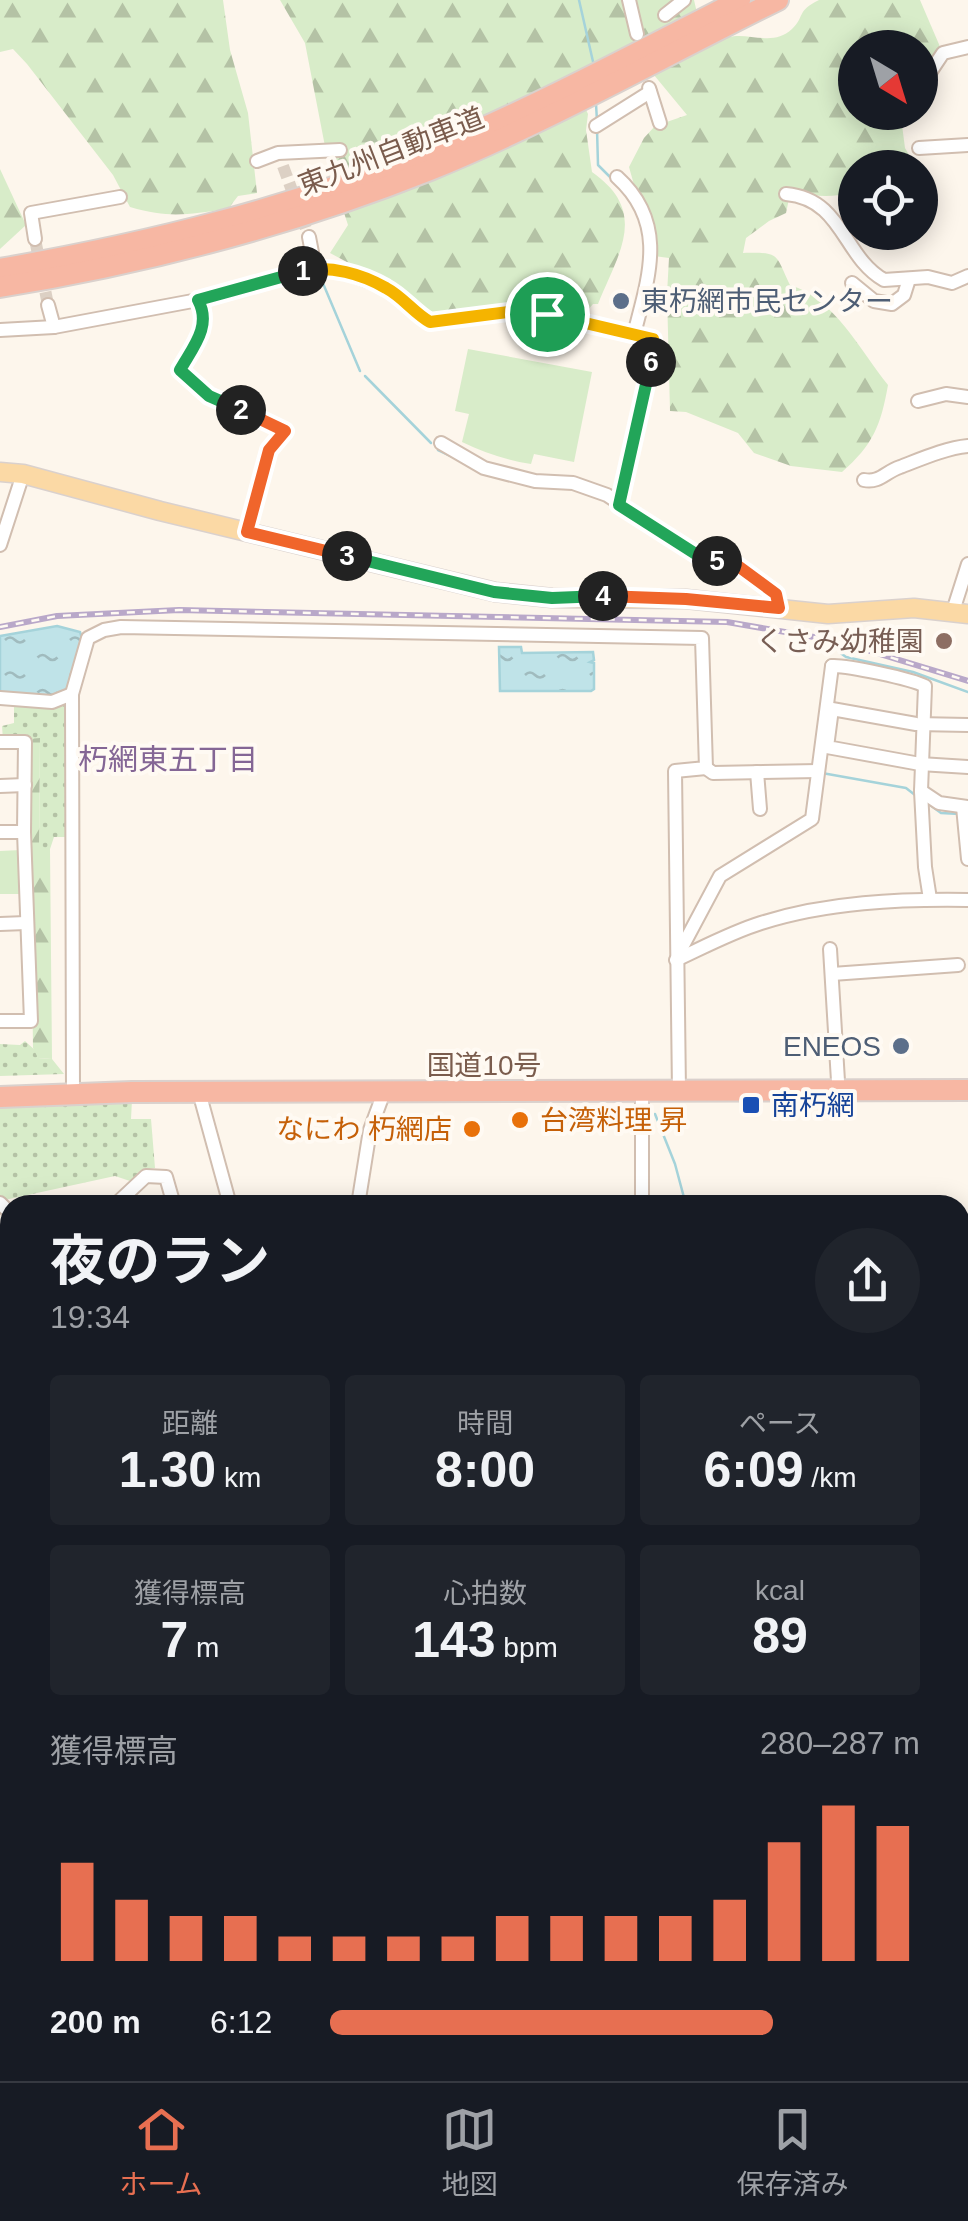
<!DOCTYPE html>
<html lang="ja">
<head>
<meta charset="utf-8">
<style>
  body { margin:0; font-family:Helvetica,"Noto Sans JP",sans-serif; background:#20242c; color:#f1f3f6; height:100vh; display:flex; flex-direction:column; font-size:38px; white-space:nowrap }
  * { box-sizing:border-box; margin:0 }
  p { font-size:32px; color:#9ea1a6 }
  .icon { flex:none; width:55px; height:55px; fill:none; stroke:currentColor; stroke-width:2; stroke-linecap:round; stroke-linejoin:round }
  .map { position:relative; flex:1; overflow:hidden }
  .drawer { position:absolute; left:0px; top:1195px; width:970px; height:888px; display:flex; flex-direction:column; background:#171b24; border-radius:30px 30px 0 0; box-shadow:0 5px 25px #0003 }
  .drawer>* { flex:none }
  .needle { width:65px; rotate:142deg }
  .controls { position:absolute; left:838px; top:30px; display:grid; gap:20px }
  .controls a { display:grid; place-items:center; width:100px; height:100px; border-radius:50%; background:#171b24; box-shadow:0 5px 25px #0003; font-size:50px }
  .pin { position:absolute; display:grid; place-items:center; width:85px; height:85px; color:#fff; margin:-42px; border:5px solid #fff; border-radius:50%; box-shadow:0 2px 10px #0007 }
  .km { position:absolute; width:50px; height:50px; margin:-25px; border-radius:50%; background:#222; color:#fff; font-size:28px; line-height:50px; text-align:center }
  .round { display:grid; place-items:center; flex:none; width:105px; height:105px; border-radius:52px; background:#20242c }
  .overview { display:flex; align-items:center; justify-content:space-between; height:170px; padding:0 50px }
  h1 { font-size:55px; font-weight:700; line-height:75px }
  .figures { display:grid; grid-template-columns:repeat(3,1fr); gap:15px; height:170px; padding:10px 50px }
  .figures div { display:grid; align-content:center; border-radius:10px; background:#20242c; text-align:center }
  .figures b { font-size:50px; font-weight:700 }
  .figures small { font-size:28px; font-weight:400 }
  .figures p { font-size:28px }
  .chart { height:280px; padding:20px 50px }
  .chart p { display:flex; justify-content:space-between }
  .chart svg { width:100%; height:180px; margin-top:10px; stroke:#e76f51; stroke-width:6 }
  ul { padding:0 50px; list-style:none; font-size:32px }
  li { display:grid; grid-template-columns:160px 120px 1fr; align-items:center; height:75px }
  li i { height:25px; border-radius:12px; background:#e76f51 }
  .menu { display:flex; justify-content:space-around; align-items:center; height:140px; border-top:2px solid #363941; background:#171b24; font-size:28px; color:#9ea1a6 }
  .menu a { display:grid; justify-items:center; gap:5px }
  .menu .on { color:#e76f51 }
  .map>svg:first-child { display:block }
  .grass { fill:url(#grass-dots) }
  .forest { fill:url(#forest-firs) }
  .park { fill:#d8ecc9 }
  .water { fill:url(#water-ripples); stroke:#a5d3da; stroke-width:2.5 }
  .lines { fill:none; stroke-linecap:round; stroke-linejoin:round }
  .stream { stroke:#a5d3da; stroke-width:2.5 }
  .minor-tunnel { stroke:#dcd0c4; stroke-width:12; stroke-dasharray:12 6; stroke-linecap:butt }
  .minor-casing { stroke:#d1beb0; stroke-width:16 }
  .major-casing { stroke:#dad1cd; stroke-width:21 }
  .highway-casing { stroke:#dad1cd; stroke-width:24 }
  .minor { stroke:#fff; stroke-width:12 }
  .major { stroke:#fbd9a5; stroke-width:18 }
  .highway { stroke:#f7b7a3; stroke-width:20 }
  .rail-casing { stroke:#b9a8c9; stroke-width:6 }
  .rail { stroke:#fffaf3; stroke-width:2.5; stroke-dasharray:8; stroke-linecap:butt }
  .split-1-casing { stroke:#fff; stroke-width:20 }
  .split-2-casing { stroke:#fff; stroke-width:20 }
  .split-3-casing { stroke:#fff; stroke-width:20 }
  .split-4-casing { stroke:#fff; stroke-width:20 }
  .split-5-casing { stroke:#fff; stroke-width:20 }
  .split-6-casing { stroke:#fff; stroke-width:20 }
  .split-7-casing { stroke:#fff; stroke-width:20 }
  .split-1 { stroke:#f5b400; stroke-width:12 }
  .split-2 { stroke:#22a559; stroke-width:12 }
  .split-3 { stroke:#f0652b; stroke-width:12 }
  .split-4 { stroke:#22a559; stroke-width:12 }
  .split-5 { stroke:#f0652b; stroke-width:12 }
  .split-6 { stroke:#22a559; stroke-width:12 }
  .split-7 { stroke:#f5b400; stroke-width:12 }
  .service-dot { fill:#5c6f8a; stroke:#fffaf3; stroke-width:4 }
  .education-dot { fill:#8d6e63; stroke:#fffaf3; stroke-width:4 }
  .transit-dot { fill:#1a4fb4; stroke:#fffaf3; stroke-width:4 }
  .food-dot { fill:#e8710a; stroke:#fffaf3; stroke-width:4 }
  .labels { text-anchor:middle; stroke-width:8; stroke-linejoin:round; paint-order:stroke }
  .street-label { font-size:28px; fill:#7a5c4d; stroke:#fffaf3 }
  .service-label { font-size:28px; fill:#4e5e75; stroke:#fffaf3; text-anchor:start }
  .education-label { font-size:28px; fill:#785e54; stroke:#fffaf3; text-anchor:end }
  .transit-label { font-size:28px; fill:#164399; stroke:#fffaf3; text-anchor:start }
  .food-label { font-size:28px; fill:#c56008; stroke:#fffaf3; text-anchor:start }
  .neighbourhood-label { font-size:30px; fill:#846695; stroke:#fffaf3 }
</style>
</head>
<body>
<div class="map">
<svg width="968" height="2081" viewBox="0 0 968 2081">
  <defs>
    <pattern id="grass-dots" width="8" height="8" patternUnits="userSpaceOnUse" patternTransform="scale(2.5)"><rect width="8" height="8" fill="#d8ecc9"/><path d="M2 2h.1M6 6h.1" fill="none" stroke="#b4c2a5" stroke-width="1.8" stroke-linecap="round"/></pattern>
    <pattern id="forest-firs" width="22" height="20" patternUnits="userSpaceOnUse" patternTransform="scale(2.5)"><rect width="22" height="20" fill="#d8ecc9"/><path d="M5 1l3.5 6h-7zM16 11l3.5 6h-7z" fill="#b4c2a5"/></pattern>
    <pattern id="water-ripples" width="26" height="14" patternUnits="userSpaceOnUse" patternTransform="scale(2.5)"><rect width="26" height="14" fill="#bfe3e8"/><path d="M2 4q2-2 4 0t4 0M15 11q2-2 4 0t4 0" fill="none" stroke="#a0bbbe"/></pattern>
  </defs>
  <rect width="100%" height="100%" fill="#fdf6ec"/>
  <!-- grass -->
  <g class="grass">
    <path d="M67 698V837H54L50 849H39L40 739 3 740 2 726 14 723V701Z"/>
    <path d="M25 1041 37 1052 38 1058 52 1059 64 1074 0 1076V1044L20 1045Z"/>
    <path d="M132 1100 131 1119H151L155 1168 141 1170 130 1181 115 1176 0 1201V1103Z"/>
  </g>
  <!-- forest -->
  <g class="forest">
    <path d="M0 0H223L230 50 248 113 257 193 238 196 228 209C187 214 172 219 130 207L113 175 27 64 13 49 0 52Z"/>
    <path d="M280 0H694L697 13 712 37C723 40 726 37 736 36 755 35 775 45 792 29 805 17 796 11 819 0H920L941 49 920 106V48H855V112L913 113 902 125 905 148 916 167 855 168V192C833 197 818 198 797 191L789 199 786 213 769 221 746 238 743 253C781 252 775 254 790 285 834 298 860 350 888 385 881 425 873 445 842 472L791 466 754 453 738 433 686 412 670 411 667 294 669 258 654 256 629 167 644 138 655 126 687 115 649 69 618 56 588 65 572 80 588 114 586 130 592 172C649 212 619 252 598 304H593L580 319 511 303 458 317 439 319 426 313 399 290 330 253 348 225 329 167 305 43Z"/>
    <path d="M0 169 26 225 0 249Z"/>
    <path d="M40 738 39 848 50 849 52 1059 38 1058 33 1048 29 739Z"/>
    <path d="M0 1615 10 1619V1830L0 1835Z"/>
  </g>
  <!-- park -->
  <g class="park">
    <path d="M468 349 592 372 574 462 534 454 531 464C506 460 485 453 462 442L469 414 455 411Z"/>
    <path d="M21 850 22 894H0V851Z"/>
  </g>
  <!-- water -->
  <g class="water">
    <path d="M57 626 80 632 82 639 67 692 53 698 0 694V636Z"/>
    <path d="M499 647H521L522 653 593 652 594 660 590 662 594 663V689L591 691H500Z"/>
    <path d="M532 2072H764L775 2081H525Z"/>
    <path d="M804 2073H863L874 2081H815Z"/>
  </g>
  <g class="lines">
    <!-- stream -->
    <g class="stream">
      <path d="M579 0 594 66"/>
      <path d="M596 104 597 121"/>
      <path d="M597 129 598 165 613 180"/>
      <path d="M322 281 360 371"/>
      <path d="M365 376 431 443"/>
      <path d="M438 450 455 458"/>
      <path d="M839 652 846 657 913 672 968 692"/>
      <path d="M822 773 906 788 915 795"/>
      <path d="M926 802 941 813 960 814"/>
      <path d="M655 1114 675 1164 686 1205"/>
    </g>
    <!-- minor-tunnel -->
    <g class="minor-tunnel">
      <path d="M283 166 309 237"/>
      <path d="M35 239 48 305"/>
    </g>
    <defs>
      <g id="minor">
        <path d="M629 0 637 34"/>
        <path d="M665 15 684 0"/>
        <path d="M931 71 943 53 968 47"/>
        <path d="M649 88 660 123"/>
        <path d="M596 126 650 92"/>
        <path d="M919 148 968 145"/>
        <path d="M257 161 278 153 340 150"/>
        <path d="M617 177C668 223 649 276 634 334"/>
        <path d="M786 194C843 199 843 257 884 280L928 277 952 283 968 276"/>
        <path d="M309 237 315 268"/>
        <path d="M35 239 31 213 120 197"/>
        <path d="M852 283 874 301 892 304 904 295 909 279"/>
        <path d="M198 300C212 326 193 347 180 370L209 395 285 431 269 450 247 532"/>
        <path d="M48 305 54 327"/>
        <path d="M0 330 54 327 198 300 315 268 336 269 387 288 430 322 524 311 653 339 655 344 619 505"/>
        <path d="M918 401 946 394 968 397"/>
        <path d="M441 443 484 468 535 481 573 483 607 495 702 558 737 566 776 594 779 608"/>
        <path d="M864 480C880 483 885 472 900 467 921 459 946 448 968 446"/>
        <path d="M0 545 23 474"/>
        <path d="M953 611 968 564"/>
        <path d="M832 666C846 665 912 679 925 686L921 791 925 867 930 899"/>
        <path d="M0 698 52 702 72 694"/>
        <path d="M968 725 916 724 832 709 827 747 920 764 968 767"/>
        <path d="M0 742H25L24 832 31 1021H0"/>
        <path d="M706 768 713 773 818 771"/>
        <path d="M757 772 760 809"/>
        <path d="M0 786 25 785"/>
        <path d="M921 791 939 803 968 807"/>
        <path d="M963 807 968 859"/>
        <path d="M0 832H24"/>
        <path d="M0 924 26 923"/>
        <path d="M830 949 838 1081"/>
        <path d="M679 953 720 876 812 819 832 666"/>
        <path d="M676 960C704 947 732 932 761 923 827 902 899 899 968 900"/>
        <path d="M832 974 958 965"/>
        <path d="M642 1088V1205"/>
        <path d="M199 1092 230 1205"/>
        <path d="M73 1094 72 694 88 638 104 630 121 627 702 638 706 768 675 771 679 1091"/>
        <path d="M0 1203 10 1213"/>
        <path d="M115 1205 146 1176 166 1177 174 1205"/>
        <path d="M358 1205 370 1130 384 1092"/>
        <path d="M747 1205H757"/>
        <path d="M0 1245 10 1235"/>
        <path d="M960 1294 968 1296"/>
        <path d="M0 1315 10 1306"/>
        <path d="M0 1380 10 1370"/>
        <path d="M960 1427 968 1430"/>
        <path d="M0 1442 10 1452"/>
        <path d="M960 1453 968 1446"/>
        <path d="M0 1525 10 1515"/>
        <path d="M0 1555 10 1565"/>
        <path d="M960 1562 968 1570"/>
        <path d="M960 1635 968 1626"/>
        <path d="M0 1874 6 1888 1 1905V1934"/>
        <path d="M960 1886 968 1891"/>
        <path d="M780 2072 791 2081"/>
        <path d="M448 2081 455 2072"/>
        <path d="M461 2081 468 2072"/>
      </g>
      <g id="major">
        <path d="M0 472 23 474 160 511 495 592 552 598 686 599 828 614 914 608 968 614"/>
        <path d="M960 1488 968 1481"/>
        <path d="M960 1521 968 1514"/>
        <path d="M0 1906 10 1902"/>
        <path d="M0 1930 10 1927"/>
        <path d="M921 2072 933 2081"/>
        <path d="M941 2072 953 2081"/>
      </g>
      <g id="highway">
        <path d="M0 269C148 243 293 208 432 150 538 106 638 52 740 0"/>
        <path d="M0 287C148 263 292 225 430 170 550 121 662 57 778 0"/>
        <path d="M0 1097 132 1092 968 1090"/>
      </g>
    </defs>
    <!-- minor casing -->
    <use href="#minor" class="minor-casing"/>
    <!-- major casing -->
    <use href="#major" class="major-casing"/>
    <!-- highway casing -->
    <use href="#highway" class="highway-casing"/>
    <!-- minor -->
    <use href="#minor" class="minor"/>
    <!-- major -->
    <use href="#major" class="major"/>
    <!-- highway -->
    <use href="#highway" class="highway"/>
    <defs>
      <path id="rail" d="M0 627 57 616 179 610 727 622 837 641 968 681"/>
    </defs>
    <!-- rail casing -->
    <use href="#rail" class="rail-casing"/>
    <!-- rail -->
    <use href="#rail" class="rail"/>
  </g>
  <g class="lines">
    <defs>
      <path id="split-1" d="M303 271C330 265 362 274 386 288 403 297 414 313 430 322L524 310 547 314"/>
      <path id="split-2" d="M241 410 209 396 180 370C193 347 212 326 198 300L303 271"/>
      <path id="split-3" d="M241 410 285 431 269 450 247 532 347 556"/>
      <path id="split-4" d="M347 556 494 592 552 598 603 596"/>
      <path id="split-5" d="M603 596 686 599 779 608 776 594 738 566 717 561"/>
      <path id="split-6" d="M651 362 619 505 702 558 717 561"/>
      <path id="split-7" d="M547 314 653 339 651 362"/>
    </defs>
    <!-- split-1 casing -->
    <use href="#split-1" class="split-1-casing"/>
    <!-- split-2 casing -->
    <use href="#split-2" class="split-2-casing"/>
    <!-- split-3 casing -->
    <use href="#split-3" class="split-3-casing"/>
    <!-- split-4 casing -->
    <use href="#split-4" class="split-4-casing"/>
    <!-- split-5 casing -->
    <use href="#split-5" class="split-5-casing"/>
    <!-- split-6 casing -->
    <use href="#split-6" class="split-6-casing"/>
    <!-- split-7 casing -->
    <use href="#split-7" class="split-7-casing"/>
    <!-- split-1 -->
    <use href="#split-1" class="split-1"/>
    <!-- split-2 -->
    <use href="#split-2" class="split-2"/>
    <!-- split-3 -->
    <use href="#split-3" class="split-3"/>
    <!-- split-4 -->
    <use href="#split-4" class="split-4"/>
    <!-- split-5 -->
    <use href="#split-5" class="split-5"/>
    <!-- split-6 -->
    <use href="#split-6" class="split-6"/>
    <!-- split-7 -->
    <use href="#split-7" class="split-7"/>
  </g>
  <!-- markers -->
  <g class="service-dot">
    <circle cx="621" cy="301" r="10"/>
    <circle cx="901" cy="1046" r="10"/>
  </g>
  <circle class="education-dot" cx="944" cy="641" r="10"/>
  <rect class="transit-dot" x="741" y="1095" width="20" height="20" rx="5"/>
  <g class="food-dot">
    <circle cx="520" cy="1120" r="10"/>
    <circle cx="472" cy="1129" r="10"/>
  </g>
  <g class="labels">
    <!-- street labels -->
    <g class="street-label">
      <text transform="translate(391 151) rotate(-21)" y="10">東九州自動車道</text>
      <text x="484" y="1075">国道10号</text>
    </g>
    <!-- service labels -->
    <g class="service-label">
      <text x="641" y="311">東朽網市民センター</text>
      <text x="881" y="1056" text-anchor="end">ENEOS</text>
    </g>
    <!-- education labels -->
    <g class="education-label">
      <text x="924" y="651">くさみ幼稚園</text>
    </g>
    <!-- transit labels -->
    <g class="transit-label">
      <text x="771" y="1115">南朽網</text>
    </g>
    <!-- food labels -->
    <g class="food-label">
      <text x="540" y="1130">台湾料理 昇</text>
      <text x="452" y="1139" text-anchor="end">なにわ 朽網店</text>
    </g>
    <!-- neighbourhood labels -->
    <g class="neighbourhood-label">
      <text x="168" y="770">朽網東五丁目</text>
    </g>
  </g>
</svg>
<div class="controls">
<a><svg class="needle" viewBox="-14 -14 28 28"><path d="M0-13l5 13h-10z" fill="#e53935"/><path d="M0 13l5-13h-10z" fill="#9ea1a6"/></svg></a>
<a><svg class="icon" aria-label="locate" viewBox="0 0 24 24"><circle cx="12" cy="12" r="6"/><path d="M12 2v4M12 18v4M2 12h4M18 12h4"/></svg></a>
</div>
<div class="pin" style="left:547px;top:314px;background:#1e9e55"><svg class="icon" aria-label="arrive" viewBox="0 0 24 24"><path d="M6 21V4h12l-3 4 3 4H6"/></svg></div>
<b class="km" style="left:303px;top:271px">1</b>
<b class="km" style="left:241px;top:410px">2</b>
<b class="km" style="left:347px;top:556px">3</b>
<b class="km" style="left:603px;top:596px">4</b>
<b class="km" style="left:717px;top:561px">5</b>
<b class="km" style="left:651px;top:362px">6</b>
<section class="drawer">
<div class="overview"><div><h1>夜のラン</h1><p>19:34</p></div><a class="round"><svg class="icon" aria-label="share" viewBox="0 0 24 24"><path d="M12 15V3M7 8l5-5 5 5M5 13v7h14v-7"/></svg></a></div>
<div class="figures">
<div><p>距離</p><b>1.30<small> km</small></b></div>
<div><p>時間</p><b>8:00</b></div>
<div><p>ペース</p><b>6:09<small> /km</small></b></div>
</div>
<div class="figures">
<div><p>獲得標高</p><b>7<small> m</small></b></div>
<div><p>心拍数</p><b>143<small> bpm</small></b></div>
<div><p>kcal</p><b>89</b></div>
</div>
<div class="chart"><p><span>獲得標高</span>280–287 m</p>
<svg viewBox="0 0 160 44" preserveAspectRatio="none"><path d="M5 44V20M15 44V29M25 44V33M35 44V33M45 44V38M55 44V38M65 44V38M75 44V38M85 44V33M95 44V33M105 44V33M115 44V33M125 44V29M135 44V15M145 44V6M155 44V11"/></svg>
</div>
<ul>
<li><b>200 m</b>6:12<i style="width:75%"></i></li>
</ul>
</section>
</div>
<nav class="menu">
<a class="on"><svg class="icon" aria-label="home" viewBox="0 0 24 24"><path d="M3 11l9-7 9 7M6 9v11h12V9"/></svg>ホーム</a>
<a><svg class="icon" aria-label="map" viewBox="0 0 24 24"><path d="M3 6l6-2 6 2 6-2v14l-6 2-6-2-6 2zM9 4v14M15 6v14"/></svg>地図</a>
<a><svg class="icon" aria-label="saved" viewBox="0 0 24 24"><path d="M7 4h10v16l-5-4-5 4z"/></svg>保存済み</a>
</nav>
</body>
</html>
